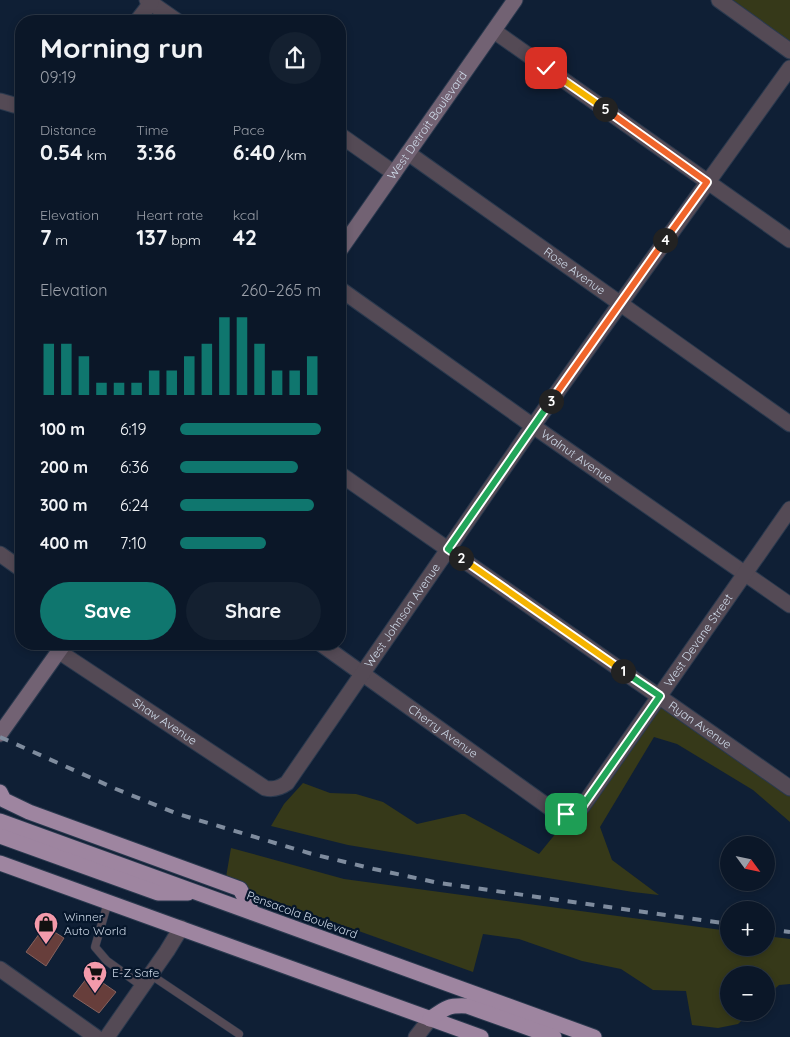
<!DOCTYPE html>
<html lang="en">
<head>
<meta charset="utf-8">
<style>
  body { margin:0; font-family:Quicksand,sans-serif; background:#142030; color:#f1f3f6; height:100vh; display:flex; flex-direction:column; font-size:19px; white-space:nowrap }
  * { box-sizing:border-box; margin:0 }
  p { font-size:16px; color:#9a9fa8 }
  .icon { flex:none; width:28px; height:28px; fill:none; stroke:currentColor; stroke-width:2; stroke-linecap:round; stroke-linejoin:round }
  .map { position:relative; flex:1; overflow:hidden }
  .panel { position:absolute; left:15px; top:15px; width:331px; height:635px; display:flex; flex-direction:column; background:#0b1728; border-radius:20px; box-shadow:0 2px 8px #0003,0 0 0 1px #2b3645 }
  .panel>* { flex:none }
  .needle { width:32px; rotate:123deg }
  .buttons { position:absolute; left:720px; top:836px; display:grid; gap:10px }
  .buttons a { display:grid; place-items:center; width:55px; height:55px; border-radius:50%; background:#0b1728; box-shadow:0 2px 8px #0003,0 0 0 1px #2b3645; font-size:25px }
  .pin { position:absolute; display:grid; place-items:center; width:42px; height:42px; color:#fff; margin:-21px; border-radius:10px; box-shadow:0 2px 8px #0006 }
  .km { position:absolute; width:25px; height:25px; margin:-12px; border-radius:50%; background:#222; color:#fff; font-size:14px; line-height:25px; text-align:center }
  .round { display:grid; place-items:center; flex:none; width:52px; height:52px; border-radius:26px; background:#142030 }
  .overview { display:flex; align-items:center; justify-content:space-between; height:85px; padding:0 25px }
  h1 { font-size:28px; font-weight:700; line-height:38px }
  .metrics { display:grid; grid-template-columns:repeat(3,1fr); gap:8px; height:85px; padding:5px 25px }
  .metrics div { display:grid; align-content:center }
  .metrics b { font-size:21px; font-weight:700 }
  .metrics small { font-size:14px; font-weight:400 }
  .metrics p { font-size:14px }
  .chart { height:140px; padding:10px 25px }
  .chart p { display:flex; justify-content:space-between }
  .chart svg { width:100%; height:90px; margin-top:5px; stroke:#0f766e; stroke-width:6 }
  .primary-button { display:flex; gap:10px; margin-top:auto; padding:10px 25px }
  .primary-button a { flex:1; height:58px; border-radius:30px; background:#0f766e; color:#fff; font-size:20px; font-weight:700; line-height:58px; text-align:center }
  .primary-button a+a { background:#142030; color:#f1f3f6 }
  ul { padding:0 25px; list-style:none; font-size:16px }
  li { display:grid; grid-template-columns:80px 60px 1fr; align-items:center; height:38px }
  li i { height:12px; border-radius:6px; background:#0f766e }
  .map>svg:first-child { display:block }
  .green { fill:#363919 }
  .building { fill:#673e3b; stroke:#86625e }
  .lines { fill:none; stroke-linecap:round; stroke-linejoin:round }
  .lane-casing { stroke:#2a394e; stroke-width:9 }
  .street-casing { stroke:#2a394e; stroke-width:17 }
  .secondary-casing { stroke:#2a394e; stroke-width:17 }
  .highway-casing { stroke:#2a394e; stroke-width:17 }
  .lane { stroke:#544a55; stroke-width:8 }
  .street { stroke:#544a55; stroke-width:15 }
  .secondary { stroke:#726273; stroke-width:15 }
  .highway { stroke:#9e85a0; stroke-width:15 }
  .rail { stroke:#7f8c9e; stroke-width:4; stroke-dasharray:9 9; stroke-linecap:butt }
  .split-1-casing { stroke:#fff; stroke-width:10 }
  .split-2-casing { stroke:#fff; stroke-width:10 }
  .split-3-casing { stroke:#fff; stroke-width:10 }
  .split-4-casing { stroke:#fff; stroke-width:10 }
  .split-5-casing { stroke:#fff; stroke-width:10 }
  .split-6-casing { stroke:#fff; stroke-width:10 }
  .split-1 { stroke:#22a559; stroke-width:6 }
  .split-2 { stroke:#f5b400; stroke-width:6 }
  .split-3 { stroke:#22a559; stroke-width:6 }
  .split-4 { stroke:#f0652b; stroke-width:6 }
  .split-5 { stroke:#f0652b; stroke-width:6 }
  .split-6 { stroke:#f5b400; stroke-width:6 }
  .labels { text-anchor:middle; stroke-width:4.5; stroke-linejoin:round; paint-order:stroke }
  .street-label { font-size:12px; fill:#cdd8e7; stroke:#06162b }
  .poi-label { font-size:12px; fill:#cdd8e7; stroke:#06162b; text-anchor:start }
</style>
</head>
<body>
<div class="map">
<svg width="790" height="1037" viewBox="0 0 790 1037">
  <rect width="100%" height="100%" fill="#0f1f35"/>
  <!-- green -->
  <g class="green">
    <path d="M733 0H790V43L787 41Z"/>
    <path d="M661 707 790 796V822L753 790 677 744 654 737 600 827 612 860 659 895 633 892 348 845 271 826 284 804 303 783 330 793 356 794 383 802 417 824 461 814H465L539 854 565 822 574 821V819L582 816 588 811Z"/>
    <path d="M231 848 344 879 729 931V948H766V936L790 939V984L779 985 766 997V975H729V1012L750 1013 738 1024 718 1028 692 1025 686 991 653 990 621 969 582 961 519 939 483 934 473 972 225 883Z"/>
  </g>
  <!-- building -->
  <g class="building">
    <path d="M45 926 64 938 46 966 26 952Z"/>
    <path d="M90 974 116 992 99 1013 73 996Z"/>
  </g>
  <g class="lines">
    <defs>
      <g id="lane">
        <path d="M108 902 95 947 107 961 142 986"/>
        <path d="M151 975 239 1034"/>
      </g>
      <g id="street">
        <path d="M147 0 177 21"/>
        <path d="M719 0 790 51"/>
        <path d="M137 21 151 3"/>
        <path d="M494 31 790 240"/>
        <path d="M0 101 14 105 21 106"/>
        <path d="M340 135 394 173"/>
        <path id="s1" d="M408 153 790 424"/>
        <path id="s2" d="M340 289 533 426 790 605"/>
        <path id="s3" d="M340 474 790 788"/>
        <path d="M0 554 21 569"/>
        <path id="s4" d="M321 644 557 813C567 814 574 813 582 807L790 509"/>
        <path id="s5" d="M58 651 265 788C274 790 280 788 287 783L533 426 620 304 790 68"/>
        <path d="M0 969 96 1037"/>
        <path d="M107 1037 167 951 181 928"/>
        <path d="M416 1037 430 1019"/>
      </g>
      <g id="secondary">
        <path id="s6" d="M340 250 515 0"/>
        <path d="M0 734 64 644"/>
      </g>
      <g id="highway">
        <path d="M0 792 4 800 29 812 240 889 252 912"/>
        <path d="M0 821 594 1037"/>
        <path d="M0 836 158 893H188"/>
        <path d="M0 863 481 1037"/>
        <path d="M430 1019C445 1008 448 1005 467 1006L554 1037"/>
      </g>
    </defs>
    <!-- lane casing -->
    <use href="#lane" class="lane-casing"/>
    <!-- street casing -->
    <use href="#street" class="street-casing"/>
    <!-- secondary casing -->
    <use href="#secondary" class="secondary-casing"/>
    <!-- highway casing -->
    <use href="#highway" class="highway-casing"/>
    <!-- lane -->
    <use href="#lane" class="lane"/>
    <!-- street -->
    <use href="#street" class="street"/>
    <!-- secondary -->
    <use href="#secondary" class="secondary"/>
    <!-- highway -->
    <use href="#highway" class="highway"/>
    <!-- rail -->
    <g class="rail">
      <path d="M0 737 116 789 178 814 312 854 374 869 439 883 729 924"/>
      <path d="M766 929 790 932"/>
    </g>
  </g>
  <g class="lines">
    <defs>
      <path id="split-1" d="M566 814 578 810 582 807 660 696 623 671"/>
      <path id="split-2" d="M461 558 623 671"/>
      <path id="split-3" d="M461 558 448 549 551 401"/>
      <path id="split-4" d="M551 401 665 240"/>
      <path id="split-5" d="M605 109 707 182 665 240"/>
      <path id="split-6" d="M546 68 605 109"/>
    </defs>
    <!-- split-1 casing -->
    <use href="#split-1" class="split-1-casing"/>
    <!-- split-2 casing -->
    <use href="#split-2" class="split-2-casing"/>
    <!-- split-3 casing -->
    <use href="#split-3" class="split-3-casing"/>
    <!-- split-4 casing -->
    <use href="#split-4" class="split-4-casing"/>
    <!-- split-5 casing -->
    <use href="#split-5" class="split-5-casing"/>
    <!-- split-6 casing -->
    <use href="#split-6" class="split-6-casing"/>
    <!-- split-1 -->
    <use href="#split-1" class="split-1"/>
    <!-- split-2 -->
    <use href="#split-2" class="split-2"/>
    <!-- split-3 -->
    <use href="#split-3" class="split-3"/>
    <!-- split-4 -->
    <use href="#split-4" class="split-4"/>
    <!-- split-5 -->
    <use href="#split-5" class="split-5"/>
    <!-- split-6 -->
    <use href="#split-6" class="split-6"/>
  </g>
  <!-- icons -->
  <defs>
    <symbol id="shop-pin" viewBox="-11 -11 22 30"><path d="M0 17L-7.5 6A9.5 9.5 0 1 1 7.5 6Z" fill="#f39aab" stroke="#06162b"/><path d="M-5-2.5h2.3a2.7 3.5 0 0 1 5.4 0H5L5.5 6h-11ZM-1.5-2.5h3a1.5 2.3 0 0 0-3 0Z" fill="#111"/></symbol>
    <symbol id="supermarket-pin" viewBox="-11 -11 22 30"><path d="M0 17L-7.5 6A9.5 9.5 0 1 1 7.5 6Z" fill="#f39aab" stroke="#06162b"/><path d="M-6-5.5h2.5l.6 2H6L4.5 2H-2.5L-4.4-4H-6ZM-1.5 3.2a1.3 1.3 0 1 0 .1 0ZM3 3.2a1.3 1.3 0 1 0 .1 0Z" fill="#111"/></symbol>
  </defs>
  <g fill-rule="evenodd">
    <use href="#shop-pin" x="32" y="910" width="28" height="38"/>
    <use href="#supermarket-pin" x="81" y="959" width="28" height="38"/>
  </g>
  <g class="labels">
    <!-- street labels -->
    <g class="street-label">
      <text dy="4" stroke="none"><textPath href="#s6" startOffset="152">West Detroit Boulevard</textPath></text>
      <text dy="4" stroke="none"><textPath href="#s1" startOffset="204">Rose Avenue</textPath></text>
      <text dy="4" stroke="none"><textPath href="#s2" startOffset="290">Walnut Avenue</textPath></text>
      <text dy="4" stroke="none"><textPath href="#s5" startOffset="475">West Johnson Avenue</textPath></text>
      <text dy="4" stroke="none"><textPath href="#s4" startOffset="520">West Devane Street</textPath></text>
      <text dy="4" stroke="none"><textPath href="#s5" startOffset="128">Shaw Avenue</textPath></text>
      <text dy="4" stroke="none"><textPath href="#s3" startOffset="439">Ryan Avenue</textPath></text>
      <text dy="4" stroke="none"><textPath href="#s4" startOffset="150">Cherry Avenue</textPath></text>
      <text transform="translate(302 915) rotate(20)" y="4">Pensacola Boulevard</text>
    </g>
    <!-- poi labels -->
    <g class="poi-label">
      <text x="64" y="921">Winner<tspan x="64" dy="14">Auto World</tspan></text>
      <text x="112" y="977">E-Z Safe</text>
    </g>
  </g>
</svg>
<div class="buttons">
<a><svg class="needle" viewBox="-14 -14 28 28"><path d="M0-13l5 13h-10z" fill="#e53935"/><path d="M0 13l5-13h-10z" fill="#9a9fa8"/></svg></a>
<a>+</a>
<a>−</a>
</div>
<div class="pin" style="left:566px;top:814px;background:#1e9e55"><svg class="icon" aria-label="arrive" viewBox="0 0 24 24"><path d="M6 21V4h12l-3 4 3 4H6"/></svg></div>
<div class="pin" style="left:546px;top:68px;background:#d93025"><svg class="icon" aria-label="check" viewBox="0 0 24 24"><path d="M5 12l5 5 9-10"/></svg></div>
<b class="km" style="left:623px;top:671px">1</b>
<b class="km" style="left:461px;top:558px">2</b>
<b class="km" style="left:551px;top:401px">3</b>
<b class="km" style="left:665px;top:240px">4</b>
<b class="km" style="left:605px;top:109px">5</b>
<section class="panel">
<div class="overview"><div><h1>Morning run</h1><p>09:19</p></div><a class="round"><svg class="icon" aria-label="share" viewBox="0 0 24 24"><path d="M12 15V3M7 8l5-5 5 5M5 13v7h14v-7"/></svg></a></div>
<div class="metrics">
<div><p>Distance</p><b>0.54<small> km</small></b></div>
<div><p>Time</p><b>3:36</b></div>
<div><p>Pace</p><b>6:40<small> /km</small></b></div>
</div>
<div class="metrics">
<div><p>Elevation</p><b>7<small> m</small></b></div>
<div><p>Heart rate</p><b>137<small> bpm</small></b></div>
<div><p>kcal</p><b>42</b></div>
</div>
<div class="chart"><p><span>Elevation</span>260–265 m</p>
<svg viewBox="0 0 160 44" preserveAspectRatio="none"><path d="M5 44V19M15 44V19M25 44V25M35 44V38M45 44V38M55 44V38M65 44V32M75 44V32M85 44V25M95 44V19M105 44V6M115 44V6M125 44V19M135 44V32M145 44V32M155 44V25"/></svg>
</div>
<ul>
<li><b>100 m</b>6:19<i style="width:100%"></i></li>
<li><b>200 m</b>6:36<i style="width:84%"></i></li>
<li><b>300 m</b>6:24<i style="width:95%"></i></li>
<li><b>400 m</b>7:10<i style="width:61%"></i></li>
</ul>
<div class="primary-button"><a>Save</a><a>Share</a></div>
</section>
</div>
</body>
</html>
